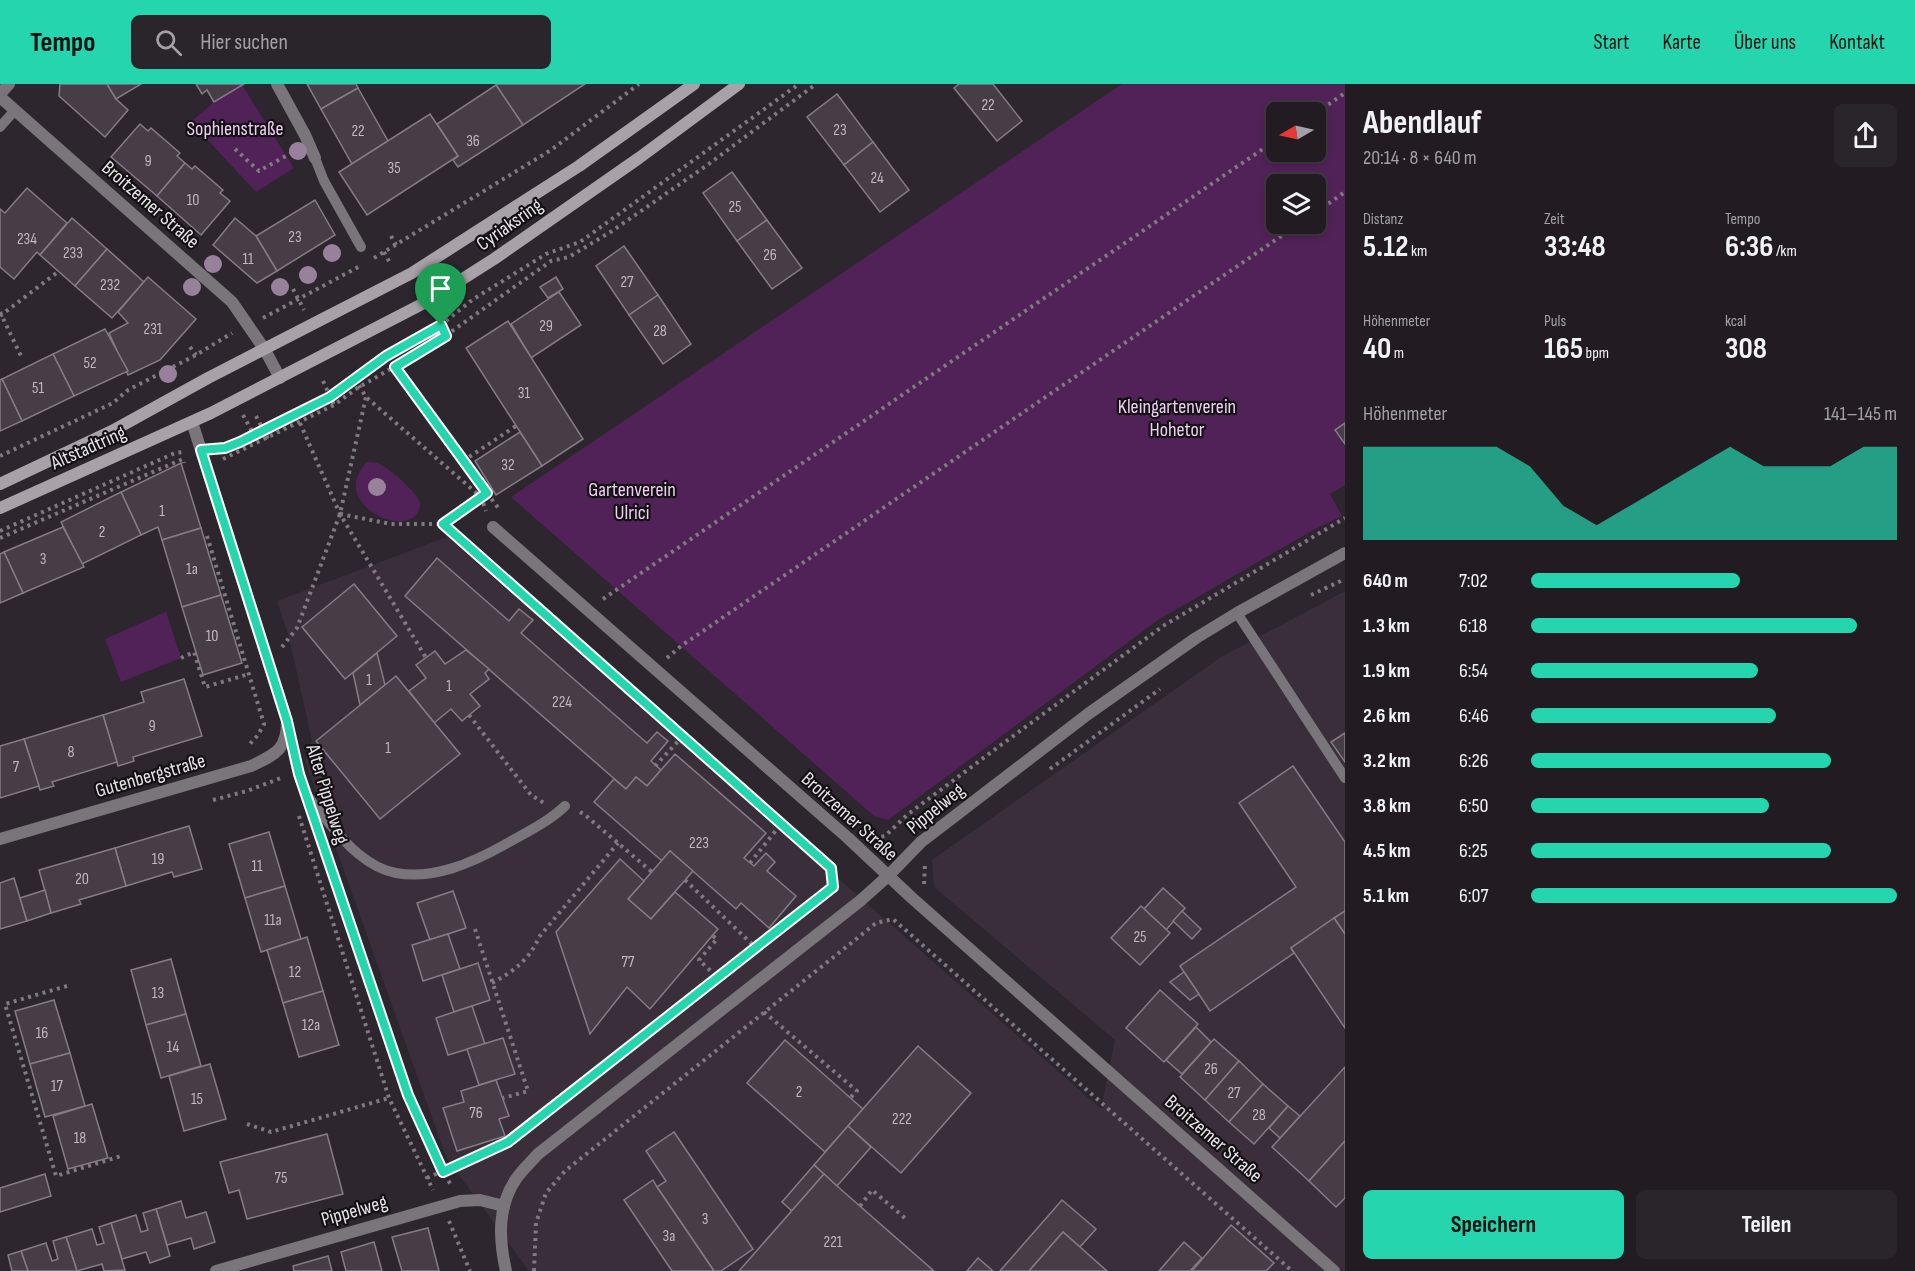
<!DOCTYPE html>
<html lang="de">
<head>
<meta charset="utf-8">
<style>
  body { margin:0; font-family:"Sofia Sans Condensed",sans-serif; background:#2a252a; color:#f1f3f6; height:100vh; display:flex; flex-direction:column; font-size:22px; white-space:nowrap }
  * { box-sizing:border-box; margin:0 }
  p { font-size:20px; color:#a2a1a5 }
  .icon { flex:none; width:33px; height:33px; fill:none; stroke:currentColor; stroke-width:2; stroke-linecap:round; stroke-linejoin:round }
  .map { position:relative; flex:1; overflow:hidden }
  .panel { display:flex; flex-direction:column; background:#221c22; width:570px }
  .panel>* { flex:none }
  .needle { width:39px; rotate:261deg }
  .controls { position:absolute; left:1266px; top:18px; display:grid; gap:12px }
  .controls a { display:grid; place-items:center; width:60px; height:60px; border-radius:9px; background:#221c22; box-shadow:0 3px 9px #0003,0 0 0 2px #3f3a40; font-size:30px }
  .pin { position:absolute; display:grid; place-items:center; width:51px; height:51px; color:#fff; margin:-62px -26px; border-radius:50% 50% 50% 0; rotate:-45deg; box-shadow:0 0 6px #0007 }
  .pin .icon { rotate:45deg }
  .round { display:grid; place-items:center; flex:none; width:63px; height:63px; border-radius:9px; background:#2a252a }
  .headline { display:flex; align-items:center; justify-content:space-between; height:102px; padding:0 18px }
  h1 { font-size:33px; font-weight:700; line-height:45px }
  .stats { display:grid; grid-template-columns:repeat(3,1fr); gap:9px; height:102px; padding:6px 18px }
  .stats div { display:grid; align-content:center }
  .stats b { font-size:30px; font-weight:700 }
  .stats small { font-size:16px; font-weight:400 }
  .stats p { font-size:16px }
  .chart { height:168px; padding:12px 18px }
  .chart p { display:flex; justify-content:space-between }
  .chart svg { width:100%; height:108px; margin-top:6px; fill:#25d5ae; opacity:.7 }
  .primary-button { display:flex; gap:12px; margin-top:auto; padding:12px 18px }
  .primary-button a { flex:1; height:69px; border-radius:9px; background:#25d5ae; color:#111; font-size:24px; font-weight:700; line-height:69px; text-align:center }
  .primary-button a+a { background:#2a252a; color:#f1f3f6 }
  ul { padding:0 18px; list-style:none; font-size:20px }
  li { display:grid; grid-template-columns:96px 72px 1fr; align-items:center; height:45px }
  li i { height:15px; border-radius:8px; background:#25d5ae }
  header { display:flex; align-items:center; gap:36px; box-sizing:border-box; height:84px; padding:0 30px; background:#25d5ae; color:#111 }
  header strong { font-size:28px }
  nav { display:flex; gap:33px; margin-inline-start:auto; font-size:21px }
  .search { width:420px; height:54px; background:#2a252a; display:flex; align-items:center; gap:15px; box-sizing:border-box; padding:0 21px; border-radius:9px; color:#a2a1a5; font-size:22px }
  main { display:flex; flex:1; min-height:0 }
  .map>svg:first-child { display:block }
  .built { fill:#3a2e3b }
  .green { fill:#512257; fill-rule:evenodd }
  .building { fill:#463d46; stroke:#857c86; stroke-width:1.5 }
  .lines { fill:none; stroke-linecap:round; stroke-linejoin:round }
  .path { stroke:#7f7980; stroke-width:4; stroke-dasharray:3 4.5; stroke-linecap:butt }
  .service { stroke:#7a757a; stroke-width:10 }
  .minor { stroke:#7a757a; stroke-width:12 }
  .secondary { stroke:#a8a1a8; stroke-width:12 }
  .tree { fill:#98829b }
  .route-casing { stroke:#fff; stroke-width:12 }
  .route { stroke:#25d5ae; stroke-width:8 }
  .labels { text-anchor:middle; stroke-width:4.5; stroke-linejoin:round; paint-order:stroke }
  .number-label { font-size:16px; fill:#bfb9bf }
  .park-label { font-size:20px; fill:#f0cef4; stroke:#131014 }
  .street-label { font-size:20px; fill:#e7e2e7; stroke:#131014 }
</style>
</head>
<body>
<header>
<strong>Tempo</strong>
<div class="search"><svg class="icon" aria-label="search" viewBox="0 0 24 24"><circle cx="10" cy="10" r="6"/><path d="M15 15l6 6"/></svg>Hier suchen</div>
<nav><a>Start</a><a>Karte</a><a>Über uns</a><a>Kontakt</a></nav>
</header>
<main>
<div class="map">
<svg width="1345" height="1187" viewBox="0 0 1345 1187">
  <rect width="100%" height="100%" fill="#2d262e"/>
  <!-- built -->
  <path class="built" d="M447 453 798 763 815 774 1101 1025 1115 956 934 803 932 776 1221 573 1345 507V1187H529L446 1073 305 677 312 657 289 553 277 517Z"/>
  <!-- green -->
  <g class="green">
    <path d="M1122 0H1345V401L1330 410 1342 432 1313 446 1158 536 888 736 874 732 511 413ZM1276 28H1316V68H1276ZM1276 100H1316V140H1276Z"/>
    <path d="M242 1 294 84 256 108 191 38 214 18Z"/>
    <path d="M367 378C370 378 374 378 377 379 386 381 418 409 420 419 421 422 419 426 418 428 403 455 328 418 367 378Z"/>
    <path d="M166 528 181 574 121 598 105 555Z"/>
  </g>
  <!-- building -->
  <g class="building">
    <path d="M60 0H107L116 15 128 26 105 53 59 12Z"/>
    <path d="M107 0H141L116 15Z"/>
    <path d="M196 0H244L214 18 207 6 202 10Z"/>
    <path d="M307 0H356L358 4 321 25Z"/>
    <path d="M498 0H585L523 41 496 1Z"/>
    <path d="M959 0H993L1022 37 997 57 954 4Z"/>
    <path d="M496 1 523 41 458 83 453 76 458 72 437 40Z"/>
    <path d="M358 4 388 57 352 80 321 25Z"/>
    <path d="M837 10 873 58 844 81 807 33Z"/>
    <path d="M430 30 458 72 367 131 339 88Z"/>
    <path d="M140 40 148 47 151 44 180 69 177 72 185 79 157 112 111 73Z"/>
    <path d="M873 58 909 106 880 128 844 81Z"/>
    <path d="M185 79 192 85 195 82 223 106 220 109 230 117 201 151 157 112Z"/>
    <path d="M732 88 767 136 737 157 703 109Z"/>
    <path d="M27 104 67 139 40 171 37 168 14 195 0 183V125L5 129Z"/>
    <path d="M315 116 335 151 277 187 256 152Z"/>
    <path d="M72 134 107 165 75 202 40 171Z"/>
    <path d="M235 134 256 152 277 187 257 199 213 161Z"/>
    <path d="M767 136 802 184 772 205 737 157Z"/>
    <path d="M624 162 658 211 629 231 596 182Z"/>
    <path d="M107 165 144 198 112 234 75 202Z"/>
    <path d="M148 193 196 235 160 276 128 291 109 249 128 239 118 228Z"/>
    <path d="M556 193 563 205 548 214 540 203Z"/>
    <path d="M559 208 581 241 531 274 511 240Z"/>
    <path d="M658 211 691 260 663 280 629 231Z"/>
    <path d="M508 237 583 355 542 382 466 264Z"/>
    <path d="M105 245 128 287 74 312 53 270Z"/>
    <path d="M53 270 74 312 22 337 2 295Z"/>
    <path d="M2 295 22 337 0 347V296Z"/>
    <path d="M1345 339V360L1335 346Z"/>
    <path d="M520 348 542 382 496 411 475 377Z"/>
    <path d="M181 379 201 444 162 456 158 443 141 451 121 408Z"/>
    <path d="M121 408 141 451 82 480 61 438Z"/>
    <path d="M63 443 84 483 23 509 4 468Z"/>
    <path d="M201 444 221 511 182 523 162 456Z"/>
    <path d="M4 468 23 509 0 519V470Z"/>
    <path d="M437 474 509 537 519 525 533 536 521 549 647 659 657 648 668 657 651 677 661 686 647 702 636 693 626 705 405 512Z"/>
    <path d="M354 500 397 552 345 595 302 543Z"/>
    <path d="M221 511 242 579 203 591 182 523Z"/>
    <path d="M466 566 489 585 485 589 489 595 470 610 480 622 462 637 451 625 434 639 409 607 426 594 416 581 435 567 445 580Z"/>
    <path d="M377 569 385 601 360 621 353 589Z"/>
    <path d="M396 592 460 670 380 735 316 657Z"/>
    <path d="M184 595 202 652 133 673 134 677 118 682 103 631 144 618 141 608Z"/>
    <path d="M103 631 117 678 52 698 54 702 40 706 24 655Z"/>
    <path d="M1345 649V678L1331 658Z"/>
    <path d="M24 655 39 702 0 714V662Z"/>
    <path d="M675 670 766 749 744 774 754 782 766 769 775 778 767 787 796 812 769 844 741 819 736 825 670 767 662 777 594 718 614 695 626 705 636 693 647 702Z"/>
    <path d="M1293 682 1345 758V827L1291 864 1294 869 1210 927 1180 882 1296 803 1239 719Z"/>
    <path d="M189 742 202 785 174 793 172 788 126 802 115 764Z"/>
    <path d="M269 748 285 802 245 814 229 760Z"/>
    <path d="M115 764 126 802 79 816 81 820 51 829 39 786Z"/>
    <path d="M670 767 693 787 651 835 628 815Z"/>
    <path d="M620 775 644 797 628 815 651 835 675 808 718 845 650 925 627 903 590 950 556 848Z"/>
    <path d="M14 794 27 837 0 845V799Z"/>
    <path d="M285 802 301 855 261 868 245 814Z"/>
    <path d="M1163 804 1185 824 1166 846 1144 825Z"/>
    <path d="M45 806 51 829 27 837 20 814Z"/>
    <path d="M453 807 466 844 430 856 417 819Z"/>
    <path d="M1141 822 1170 849 1140 881 1111 854Z"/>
    <path d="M1182 827 1201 845 1192 855 1173 837Z"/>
    <path d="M1345 827V850L1334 834Z"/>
    <path d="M1334 834 1345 850V944L1291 864Z"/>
    <path d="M448 850 460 885 423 897 412 861Z"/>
    <path d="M307 853 323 907 283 919 267 866Z"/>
    <path d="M171 875 186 930 146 941 131 886Z"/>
    <path d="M478 879 490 916 454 928 442 891Z"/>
    <path d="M1184 888 1199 910 1190 916 1170 898Z"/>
    <path d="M1160 906 1198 940 1164 978 1126 944Z"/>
    <path d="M323 907 339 961 299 973 283 919Z"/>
    <path d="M54 916 70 969 30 980 15 927Z"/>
    <path d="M472 922 485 960 448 971 436 934Z"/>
    <path d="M186 930 201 982 161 994 146 941Z"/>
    <path d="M1196 943 1211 958 1182 990 1166 976Z"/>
    <path d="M503 954 515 990 479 1001 467 965Z"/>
    <path d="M1214 955 1239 977 1205 1016 1180 993Z"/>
    <path d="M785 956 863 1025 825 1068 747 999Z"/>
    <path d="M918 962 971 1009 901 1089 848 1042Z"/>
    <path d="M70 969 85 1022 45 1033 30 980Z"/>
    <path d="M1239 977 1263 1000 1229 1038 1205 1016Z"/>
    <path d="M210 980 226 1035 184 1047 169 992Z"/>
    <path d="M1345 983V1057L1309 1097 1272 1063Z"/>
    <path d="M496 996 509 1032 499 1035 505 1052 457 1067 443 1024 464 1018 461 1007Z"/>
    <path d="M1263 1000 1288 1022 1254 1060 1229 1038Z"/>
    <path d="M92 1020 108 1074 68 1085 53 1032Z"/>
    <path d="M1288 1022 1300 1032 1280 1054 1269 1044Z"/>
    <path d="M848 1042 871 1063 837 1102 814 1081Z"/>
    <path d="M674 1048 753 1165 721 1187H714L657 1103 666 1097 646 1067Z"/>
    <path d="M327 1050 343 1110 247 1135 239 1106 229 1109 220 1078Z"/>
    <path d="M1345 1057V1114L1336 1123 1309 1097Z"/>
    <path d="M814 1081 824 1090 792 1127 782 1118Z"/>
    <path d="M45 1090 51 1112 0 1128V1104Z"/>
    <path d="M824 1090 837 1102 934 1187H739Z"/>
    <path d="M653 1096 657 1103 714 1187H672L624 1116Z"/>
    <path d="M1062 1116 1096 1145 1080 1163 1063 1148 1029 1187H1000Z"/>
    <path d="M181 1117 186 1134 206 1128 215 1158 194 1165 191 1154 167 1161 156 1125Z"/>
    <path d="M156 1125 170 1172 150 1179 146 1168 122 1175 111 1139 136 1131 141 1148 148 1146 143 1129Z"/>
    <path d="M111 1139 125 1186 104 1187 102 1180 77 1187 66 1153 92 1145 97 1161 104 1159 99 1143Z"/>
    <path d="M1231 1141 1274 1179 1266 1187H1192Z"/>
    <path d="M428 1144 439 1187H402L392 1153Z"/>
    <path d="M1063 1148 1080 1163 1107 1187H1029Z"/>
    <path d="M66 1153 77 1187H28L21 1167 46 1159 52 1177 58 1175 53 1157Z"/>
    <path d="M374 1158 382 1187H346L341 1168Z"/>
    <path d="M1184 1158 1202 1174 1190 1187H1159Z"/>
    <path d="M21 1167 28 1187H12L8 1171Z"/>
    <path d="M328 1172 332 1187H294L293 1182Z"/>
    <path d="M978 1174 993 1187H967Z"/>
  </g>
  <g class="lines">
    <!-- path -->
    <g class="path">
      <path d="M1316 29 1345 9"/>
      <path d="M235 65 259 87 293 68"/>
      <path d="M1316 128 1345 108"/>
      <path d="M391 152 396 161"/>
      <path d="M384 168 391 181"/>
      <path d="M374 174 551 66 639 0"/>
      <path d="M293 205 304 226"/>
      <path d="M0 228 21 272"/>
      <path d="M0 232 59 187"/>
      <path d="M263 234 362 181"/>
      <path d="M190 263 196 271"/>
      <path d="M355 295 366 313 481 413 486 427"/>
      <path d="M323 297 334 321"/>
      <path d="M243 331 254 351"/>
      <path d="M256 332 268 355"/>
      <path d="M300 339 340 430 426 574"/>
      <path d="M218 364 240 358 330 313 386 272 441 241 472 216 546 170 580 158 799 0"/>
      <path d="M0 372 113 319 128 306 196 271 232 249"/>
      <path d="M223 375 334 321 359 303 431 262 551 177 569 173 612 147 706 82 816 0"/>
      <path d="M463 377 516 342"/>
      <path d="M487 409 499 425"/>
      <path d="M340 430 391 440H443L487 409 395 283"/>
      <path d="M0 447 175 369 183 368"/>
      <path d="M207 452 264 640 258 651 248 662"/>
      <path d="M0 454 183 375 184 379"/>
      <path d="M1311 511 1345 495"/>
      <path d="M603 515 1276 56"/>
      <path d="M282 563 297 544 340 430 366 313"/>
      <path d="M181 574 194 568 205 603 249 590"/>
      <path d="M667 574 681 562 1299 140"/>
      <path d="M469 631 531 711 544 719"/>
      <path d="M655 682 682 653"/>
      <path d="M1050 685 1160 605"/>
      <path d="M213 716 247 707 281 694"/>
      <path d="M580 728 585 731 652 788"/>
      <path d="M299 732 389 1014 433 1106"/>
      <path d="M874 754 885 752 907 731 986 672 1163 542 1345 434"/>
      <path d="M323 760 408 1011 443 1088 451 1101"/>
      <path d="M750 779 781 740"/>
      <path d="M685 796 755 863"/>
      <path d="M924 800 925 780"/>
      <path d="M475 845 528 1007 503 1014"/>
      <path d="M713 852 717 855 699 876 717 893"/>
      <path d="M492 899C513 888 530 875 539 853L618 759"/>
      <path d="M67 902 5 920 56 1092 121 1072"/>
      <path d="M764 928 857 1007 850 1014"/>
      <path d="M247 1040 271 1048 389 1014"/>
      <path d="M427 1094 508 1058 833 803 831 784 443 440"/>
      <path d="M860 1122 872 1106 906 1135"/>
      <path d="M449 1137 470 1187"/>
      <path d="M534 1187 536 1139 546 1109 565 1087 855 856 876 839 893 835 1292 1187"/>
    </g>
    <!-- service -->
    <g class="service">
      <path d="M0 43 15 26"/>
      <path d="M315 74 324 97 361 163"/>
      <path d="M1237 529 1345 694"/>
      <path d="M288 643C293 664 295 690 306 709 312 719 321 729 328 738 345 759 368 784 396 789 433 796 472 779 504 761 525 749 547 739 565 722"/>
    </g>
    <!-- minor -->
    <g class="minor">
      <path d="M277 0 305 51 315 74"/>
      <path d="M0 10 9 0"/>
      <path d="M0 13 232 218 265 266 280 294"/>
      <path d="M493 443 848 754 912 814 1334 1187"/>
      <path d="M0 755 251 682C276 670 287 666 287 637L192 338"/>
      <path d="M216 1187 460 1117 480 1116 504 1122"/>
      <path d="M506 1187C499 1156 497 1123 516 1095 522 1086 531 1078 538 1070L860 817 888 792 921 758 1088 630 1196 554 1237 529 1345 469"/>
    </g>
    <!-- secondary -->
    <g class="secondary">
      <path d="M0 400 112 347 208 294 412 189 579 82 694 0"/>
      <path d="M0 424 211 329 428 217 494 175 639 74 739 0"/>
    </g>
  </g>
  <!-- trees -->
  <g class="tree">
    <circle cx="298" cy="67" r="9"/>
    <circle cx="332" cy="169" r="9"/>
    <circle cx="213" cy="180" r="9"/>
    <circle cx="308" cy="191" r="9"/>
    <circle cx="192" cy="203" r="9"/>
    <circle cx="280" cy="203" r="9"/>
    <circle cx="168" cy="290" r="9"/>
    <circle cx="377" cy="403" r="9"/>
  </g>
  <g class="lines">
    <defs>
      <path id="route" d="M441 241 446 252 395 283 487 409 443 440 831 784 833 803 508 1058 443 1088 408 1011 299 690 287 637 201 366 225 364 240 358 330 313 386 272Z"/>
    </defs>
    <!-- route casing -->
    <use href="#route" class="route-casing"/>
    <!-- route -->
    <use href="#route" class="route"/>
  </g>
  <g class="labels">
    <!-- number labels -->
    <g class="number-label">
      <text x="988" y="26">22</text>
      <text x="840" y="51">23</text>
      <text x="358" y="52">22</text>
      <text x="473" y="62">36</text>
      <text x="148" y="82">9</text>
      <text x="394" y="89">35</text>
      <text x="877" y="99">24</text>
      <text x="193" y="121">10</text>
      <text x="735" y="128">25</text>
      <text x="295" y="158">23</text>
      <text x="27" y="160">234</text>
      <text x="73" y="174">233</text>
      <text x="770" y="176">26</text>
      <text x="248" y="180">11</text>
      <text x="627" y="203">27</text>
      <text x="110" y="206">232</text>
      <text x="546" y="247">29</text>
      <text x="153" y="250">231</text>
      <text x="660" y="252">28</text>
      <text x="90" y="284">52</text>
      <text x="38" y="309">51</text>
      <text x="524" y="314">31</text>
      <text x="508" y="386">32</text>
      <text x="162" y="432">1</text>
      <text x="102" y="453">2</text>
      <text x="43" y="480">3</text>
      <text x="192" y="490">1a</text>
      <text x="212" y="557">10</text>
      <text x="369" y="601">1</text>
      <text x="449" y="607">1</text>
      <text x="562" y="623">224</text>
      <text x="152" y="647">9</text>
      <text x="388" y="669">1</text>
      <text x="71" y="673">8</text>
      <text x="16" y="688">7</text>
      <text x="699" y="764">223</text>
      <text x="158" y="780">19</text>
      <text x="257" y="787">11</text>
      <text x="82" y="800">20</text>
      <text x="273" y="841">11a</text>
      <text x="1140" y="858">25</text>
      <text x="628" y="883">77</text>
      <text x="295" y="893">12</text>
      <text x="158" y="914">13</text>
      <text x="311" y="946">12a</text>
      <text x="42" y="954">16</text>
      <text x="173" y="968">14</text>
      <text x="1211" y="990">26</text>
      <text x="57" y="1007">17</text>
      <text x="799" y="1013">2</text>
      <text x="1234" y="1014">27</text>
      <text x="197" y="1020">15</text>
      <text x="476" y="1034">76</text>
      <text x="1259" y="1036">28</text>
      <text x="902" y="1040">222</text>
      <text x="80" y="1059">18</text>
      <text x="281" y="1099">75</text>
      <text x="705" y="1140">3</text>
      <text x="669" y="1157">3a</text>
      <text x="833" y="1163">221</text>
    </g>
    <!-- park labels -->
    <g class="park-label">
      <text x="235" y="51">Sophienstraße</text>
      <text x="1177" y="329">Kleingartenverein<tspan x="1177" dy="23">Hohetor</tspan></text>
      <text x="632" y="412">Gartenverein<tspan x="632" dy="23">Ulrici</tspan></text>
    </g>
    <!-- street labels -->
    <g class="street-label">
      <text transform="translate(151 120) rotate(41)" y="7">Broitzemer Straße</text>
      <text transform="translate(509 140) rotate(-35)" y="7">Cyriaksring</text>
      <text transform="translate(88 363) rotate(-24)" y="7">Altstadtring</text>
      <text transform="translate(150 691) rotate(-16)" y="7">Gutenbergstraße</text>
      <text transform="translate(328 710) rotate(73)" y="7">Alter Pippelweg</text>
      <text transform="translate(935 724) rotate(-39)" y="7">Pippelweg</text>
      <text transform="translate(850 732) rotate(42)" y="7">Broitzemer Straße</text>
      <text transform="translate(1214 1054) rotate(41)" y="7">Broitzemer Straße</text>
      <text transform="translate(354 1126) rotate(-16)" y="7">Pippelweg</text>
    </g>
  </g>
</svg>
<div class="controls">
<a><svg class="needle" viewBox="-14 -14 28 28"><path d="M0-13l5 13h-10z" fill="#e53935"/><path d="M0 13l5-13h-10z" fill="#a2a1a5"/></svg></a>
<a><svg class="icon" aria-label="layers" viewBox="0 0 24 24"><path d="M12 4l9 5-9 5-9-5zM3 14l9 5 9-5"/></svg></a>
</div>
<div class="pin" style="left:441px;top:241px;background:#1e9e55"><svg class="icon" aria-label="arrive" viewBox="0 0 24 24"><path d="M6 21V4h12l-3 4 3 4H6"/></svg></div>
</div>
<section class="panel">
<div class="headline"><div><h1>Abendlauf</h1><p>20:14 · 8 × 640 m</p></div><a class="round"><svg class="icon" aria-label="share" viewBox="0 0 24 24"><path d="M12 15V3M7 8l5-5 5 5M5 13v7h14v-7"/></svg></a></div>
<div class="stats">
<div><p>Distanz</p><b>5.12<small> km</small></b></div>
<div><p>Zeit</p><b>33:48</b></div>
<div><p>Tempo</p><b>6:36<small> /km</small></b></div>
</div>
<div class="stats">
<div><p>Höhenmeter</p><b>40<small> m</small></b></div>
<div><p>Puls</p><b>165<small> bpm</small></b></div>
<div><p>kcal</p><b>308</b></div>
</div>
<div class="chart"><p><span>Höhenmeter</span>141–145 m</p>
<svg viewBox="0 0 160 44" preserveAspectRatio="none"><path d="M0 44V6L10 6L20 6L30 6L40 6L50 14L60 30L70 38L80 30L90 22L100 14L110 6L120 14L130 14L140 14L150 6L160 6V44z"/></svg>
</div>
<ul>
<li><b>640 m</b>7:02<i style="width:57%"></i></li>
<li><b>1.3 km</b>6:18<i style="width:89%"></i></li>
<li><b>1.9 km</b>6:54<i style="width:62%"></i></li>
<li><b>2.6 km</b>6:46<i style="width:67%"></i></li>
<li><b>3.2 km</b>6:26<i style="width:82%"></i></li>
<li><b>3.8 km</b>6:50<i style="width:65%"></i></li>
<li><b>4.5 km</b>6:25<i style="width:82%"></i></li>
<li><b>5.1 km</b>6:07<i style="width:100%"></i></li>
</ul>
<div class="primary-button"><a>Speichern</a><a>Teilen</a></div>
</section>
</main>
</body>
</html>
